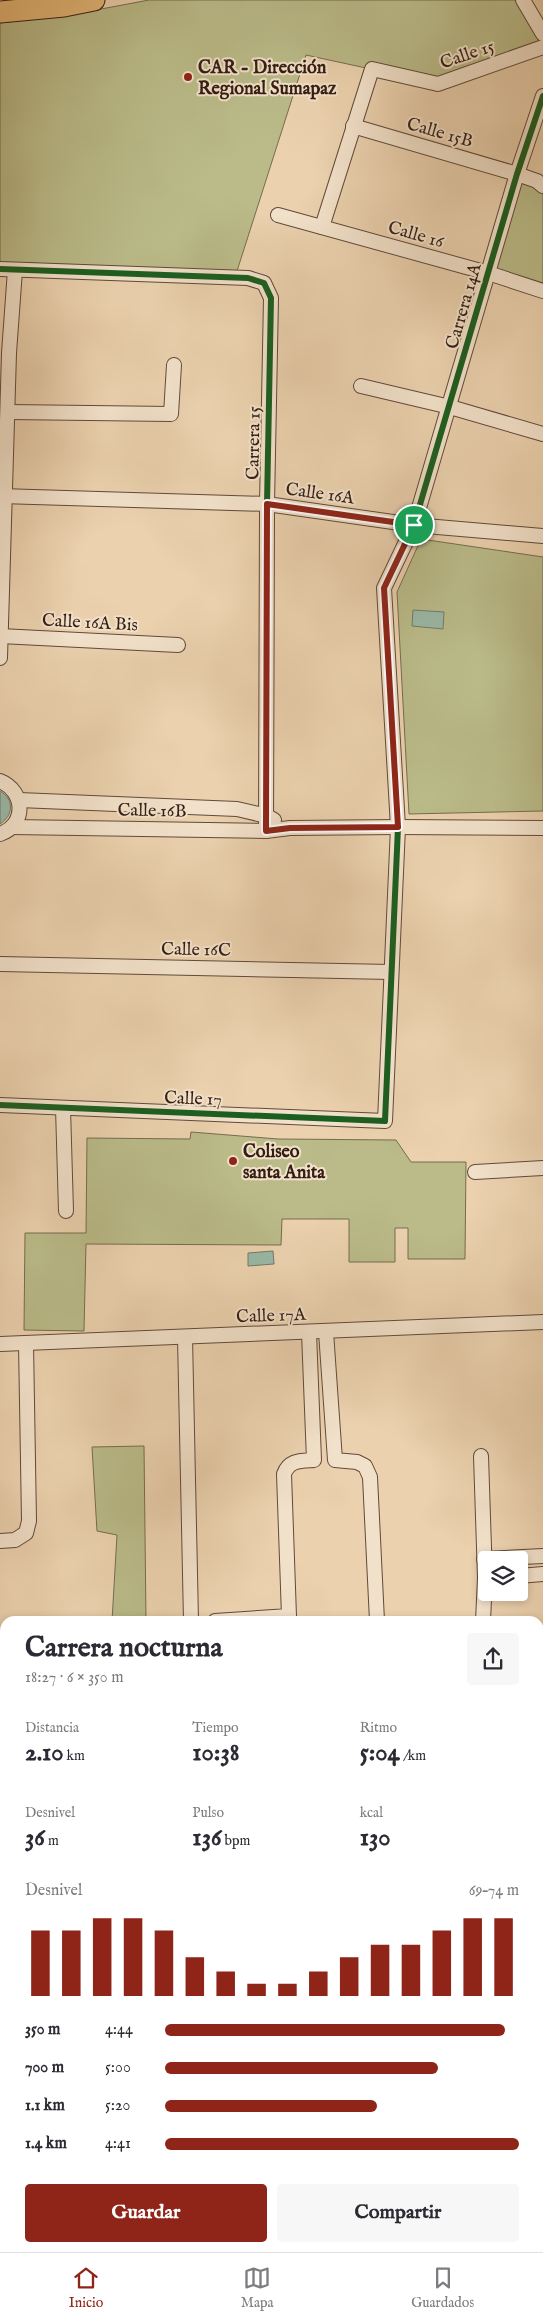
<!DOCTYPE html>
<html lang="es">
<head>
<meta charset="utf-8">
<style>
  body { margin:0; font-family:"IM FELL English",serif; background:#f7f7f7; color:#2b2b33; height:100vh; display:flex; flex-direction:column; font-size:19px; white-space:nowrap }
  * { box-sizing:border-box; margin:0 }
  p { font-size:16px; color:#7c7c81 }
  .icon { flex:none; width:28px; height:28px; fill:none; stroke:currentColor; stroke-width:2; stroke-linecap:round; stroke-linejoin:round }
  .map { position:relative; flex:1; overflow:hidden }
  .details { position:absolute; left:0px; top:1616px; width:544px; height:636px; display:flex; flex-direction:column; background:#fff; border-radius:15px 15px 0 0; box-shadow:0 2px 8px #0003 }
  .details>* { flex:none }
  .fabs { position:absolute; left:478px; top:1551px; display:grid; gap:10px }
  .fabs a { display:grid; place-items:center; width:50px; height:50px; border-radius:5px; background:#fff; box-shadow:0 2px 8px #0003; font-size:25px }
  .pin { position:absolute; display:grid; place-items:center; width:42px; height:42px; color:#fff; margin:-21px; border:2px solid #fff; border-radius:50%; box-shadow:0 1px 5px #0007 }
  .round { display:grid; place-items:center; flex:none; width:52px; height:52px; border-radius:5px; background:#f7f7f7 }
  .overview { display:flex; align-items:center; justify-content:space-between; height:85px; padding:0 25px }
  h1 { font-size:28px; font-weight:700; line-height:38px }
  .stats { display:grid; grid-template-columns:repeat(3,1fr); gap:8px; height:85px; padding:5px 25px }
  .stats div { display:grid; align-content:center }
  .stats b { font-size:25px; font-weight:700 }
  .stats small { font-size:14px; font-weight:400 }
  .stats p { font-size:14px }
  .chart { height:140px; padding:10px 25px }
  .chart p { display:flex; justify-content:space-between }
  .chart svg { width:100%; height:90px; margin-top:5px; stroke:#8f2418; stroke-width:6 }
  .button { display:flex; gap:10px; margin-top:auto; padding:10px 25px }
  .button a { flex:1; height:58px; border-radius:5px; background:#8f2418; color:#fff; font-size:20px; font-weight:700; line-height:58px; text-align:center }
  .button a+a { background:#f7f7f7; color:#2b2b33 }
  ul { padding:0 25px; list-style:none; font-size:16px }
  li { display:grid; grid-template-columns:80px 60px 1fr; align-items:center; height:38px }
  li i { height:12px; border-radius:6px; background:#8f2418 }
  .tabs { display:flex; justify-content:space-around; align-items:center; height:70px; border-top:1px solid #e1e1e2; background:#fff; font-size:14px; color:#7c7c81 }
  .tabs a { display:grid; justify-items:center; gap:2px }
  .tabs .active { color:#8f2418 }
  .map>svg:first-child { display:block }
  .green { fill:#babb89; stroke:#766c4e }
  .water { fill:#99b8a6; stroke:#707a6b }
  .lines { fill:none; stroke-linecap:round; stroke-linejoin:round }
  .street-casing { stroke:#614a3a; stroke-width:16 }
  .primary-casing { stroke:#331d13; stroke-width:23 }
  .street { stroke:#f2e1ca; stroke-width:14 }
  .primary { stroke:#e6b877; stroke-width:21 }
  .cycleway-casing { stroke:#f2e1ca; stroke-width:9 }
  .cycleway { stroke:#1b5e20; stroke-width:6 }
  .route-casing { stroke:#fff; stroke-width:10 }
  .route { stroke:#8f2418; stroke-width:6 }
  .poi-dot { fill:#8f2418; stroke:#f2e1ca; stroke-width:2 }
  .labels { text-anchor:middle; stroke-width:4; stroke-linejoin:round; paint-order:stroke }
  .street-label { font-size:18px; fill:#331d13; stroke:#f2e1ca }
  .poi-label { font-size:18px; font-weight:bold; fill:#331d13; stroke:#f2e1ca; text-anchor:start }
</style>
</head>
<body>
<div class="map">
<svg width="543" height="2252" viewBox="0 0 543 2252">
  <rect width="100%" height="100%" fill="#ebd1ae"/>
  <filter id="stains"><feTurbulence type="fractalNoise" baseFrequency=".004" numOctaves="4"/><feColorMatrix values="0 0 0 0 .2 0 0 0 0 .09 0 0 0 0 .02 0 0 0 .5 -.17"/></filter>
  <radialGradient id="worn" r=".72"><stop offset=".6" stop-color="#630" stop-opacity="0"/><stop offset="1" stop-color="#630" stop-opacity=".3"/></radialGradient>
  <!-- green -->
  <g class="green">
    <path d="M149 0H515L539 41 439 77 375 63 369 64 366 68 306 55 237 271 0 262V23L64 16Z"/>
    <path d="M519 180 534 184 543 192V287L493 271Z"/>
    <path d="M421 539 543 557V811L409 814 397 592Z"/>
    <path d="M191 1132 278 1139 396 1140 411 1162H466L465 1259H408V1228H395V1262H349V1219H282L281 1245 86 1244 84 1331 24 1330 25 1233H86L87 1138 190 1139Z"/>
    <path d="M144 1446 146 1621H112L117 1535 97 1531 92 1447Z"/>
    <path d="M0 1680H5V2007L0 1999Z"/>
    <path d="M543 2127V2252H212L217 2248H539V2128Z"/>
    <path d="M10 2248H119L131 2252H6Z"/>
  </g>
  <!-- water -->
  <g class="water">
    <path d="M413 610 444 612 443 629 412 626Z"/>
    <path d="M0 791C14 799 14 815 0 824Z"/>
    <path d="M273 1251 274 1264 248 1266V1253Z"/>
  </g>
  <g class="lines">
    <defs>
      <g id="street">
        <path d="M523 0 543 34"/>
        <path d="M353 126 517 174 537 181 543 186"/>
        <path d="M278 215 488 273 543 291"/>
        <path d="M322 227 372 69 438 84 543 47"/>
        <path d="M0 269 248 278 264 283 271 298 267 504 266 831"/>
        <path d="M361 386 450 407 543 434"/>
        <path d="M8 412 171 414 174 365"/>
        <path d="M0 496 267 504 414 525 543 536"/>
        <path d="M0 636 178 645"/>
        <path d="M0 658 9 353 15 270"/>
        <path d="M0 781C25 791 27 825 0 834"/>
        <path d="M19 800 237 809 267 816 274 820"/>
        <path d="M12 827 266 831 290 828 398 827 543 828"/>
        <path d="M0 964 391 972"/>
        <path d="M0 1105 385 1121 398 827 384 588 414 525 517 174 543 96"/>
        <path d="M63 1108 66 1211"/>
        <path d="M475 1172 543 1168"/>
        <path d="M326 1332 335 1460 357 1462 365 1466 370 1477 377 1621"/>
        <path d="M185 1337 191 1621"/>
        <path d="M0 1344 543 1322"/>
        <path d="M481 1456 485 1578 483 1621"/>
        <path d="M0 1541 15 1540 26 1533 29 1521 26 1343"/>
        <path d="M484 1559 543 1556"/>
        <path d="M519 1576 543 1574"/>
        <path d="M215 1621 289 1616 284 1474C289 1460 300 1461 314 1460L309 1333"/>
        <path d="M0 2047 5 2052"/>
        <path d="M539 2079 543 2078"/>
      </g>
      <path id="primary" d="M0 12 64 6 94 0"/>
    </defs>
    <!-- street casing -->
    <use href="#street" class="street-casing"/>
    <!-- primary casing -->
    <use href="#primary" class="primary-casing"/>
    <!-- street -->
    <use href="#street" class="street"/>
    <!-- primary -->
    <use href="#primary" class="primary"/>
    <defs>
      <g id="cycleway">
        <path d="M0 269 248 278 264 283 271 298 267 504 266 831"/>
        <path d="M0 1105 385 1121 398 827 384 588 414 525 517 174 543 96"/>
      </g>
    </defs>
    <!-- cycleway casing -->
    <use href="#cycleway" class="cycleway-casing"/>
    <!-- cycleway -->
    <use href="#cycleway" class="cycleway"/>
  </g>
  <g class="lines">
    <defs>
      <path id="route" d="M267 504 414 525 384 588 398 827 290 828 266 831Z"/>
    </defs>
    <!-- route casing -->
    <use href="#route" class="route-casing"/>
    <!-- route -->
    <use href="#route" class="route"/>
  </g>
  <!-- markers -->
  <g class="poi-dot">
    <circle cx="188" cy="77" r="5"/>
    <circle cx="233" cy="1161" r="5"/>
  </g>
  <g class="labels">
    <!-- street labels -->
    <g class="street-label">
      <text transform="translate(467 54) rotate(-19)" y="6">Calle 15</text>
      <text transform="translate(440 132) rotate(16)" y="6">Calle 15B</text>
      <text transform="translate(416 234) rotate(16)" y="6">Calle 16</text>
      <text transform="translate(463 306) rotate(-74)" y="6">Carrera 14A</text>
      <text transform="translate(253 443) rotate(-89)" y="6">Carrera 15</text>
      <text transform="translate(320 493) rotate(8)" y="6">Calle 16A</text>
      <text transform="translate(90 622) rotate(3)" y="6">Calle 16A Bis</text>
      <text transform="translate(152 810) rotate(1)" y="6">Calle 16B</text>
      <text transform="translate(196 949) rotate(1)" y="6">Calle 16C</text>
      <text transform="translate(193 1098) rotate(2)" y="6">Calle 17</text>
      <text transform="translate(271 1315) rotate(-2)" y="6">Calle 17A</text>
    </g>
    <!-- poi labels -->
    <g class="poi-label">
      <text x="198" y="73">CAR - Dirección<tspan x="198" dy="21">Regional Sumapaz</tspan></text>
      <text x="243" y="1157">Coliseo<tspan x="243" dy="21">santa Anita</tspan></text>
    </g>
  </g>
  <rect width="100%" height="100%" filter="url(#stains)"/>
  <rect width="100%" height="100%" fill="url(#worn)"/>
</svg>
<div class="fabs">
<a><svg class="icon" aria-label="layers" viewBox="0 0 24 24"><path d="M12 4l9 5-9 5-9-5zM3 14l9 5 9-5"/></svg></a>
</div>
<div class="pin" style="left:414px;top:525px;background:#1e9e55"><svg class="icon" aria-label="arrive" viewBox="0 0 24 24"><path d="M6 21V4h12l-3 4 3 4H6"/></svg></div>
<section class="details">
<div class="overview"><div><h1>Carrera nocturna</h1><p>18:27 · 6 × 350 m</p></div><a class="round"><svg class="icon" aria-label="share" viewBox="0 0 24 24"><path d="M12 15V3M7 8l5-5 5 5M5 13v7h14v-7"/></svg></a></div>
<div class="stats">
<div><p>Distancia</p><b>2.10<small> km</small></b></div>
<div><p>Tiempo</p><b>10:38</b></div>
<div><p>Ritmo</p><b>5:04<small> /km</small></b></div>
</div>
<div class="stats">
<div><p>Desnivel</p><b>36<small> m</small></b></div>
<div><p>Pulso</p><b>136<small> bpm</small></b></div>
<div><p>kcal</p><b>130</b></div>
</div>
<div class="chart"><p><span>Desnivel</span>69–74 m</p>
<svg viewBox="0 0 160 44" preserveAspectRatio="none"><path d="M5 44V12M15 44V12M25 44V6M35 44V6M45 44V12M55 44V25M65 44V32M75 44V38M85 44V38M95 44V32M105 44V25M115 44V19M125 44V19M135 44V12M145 44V6M155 44V6"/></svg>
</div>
<ul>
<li><b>350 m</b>4:44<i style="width:96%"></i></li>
<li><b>700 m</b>5:00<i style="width:77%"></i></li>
<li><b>1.1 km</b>5:20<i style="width:60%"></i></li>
<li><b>1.4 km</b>4:41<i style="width:100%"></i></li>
</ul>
<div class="button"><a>Guardar</a><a>Compartir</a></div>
</section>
</div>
<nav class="tabs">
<a class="active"><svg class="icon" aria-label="home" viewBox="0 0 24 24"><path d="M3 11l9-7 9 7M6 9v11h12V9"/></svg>Inicio</a>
<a><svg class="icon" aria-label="map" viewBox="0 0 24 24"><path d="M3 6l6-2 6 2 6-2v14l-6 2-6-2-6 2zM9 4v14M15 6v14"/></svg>Mapa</a>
<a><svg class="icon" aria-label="saved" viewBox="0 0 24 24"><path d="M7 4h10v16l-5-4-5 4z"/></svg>Guardados</a>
</nav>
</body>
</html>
